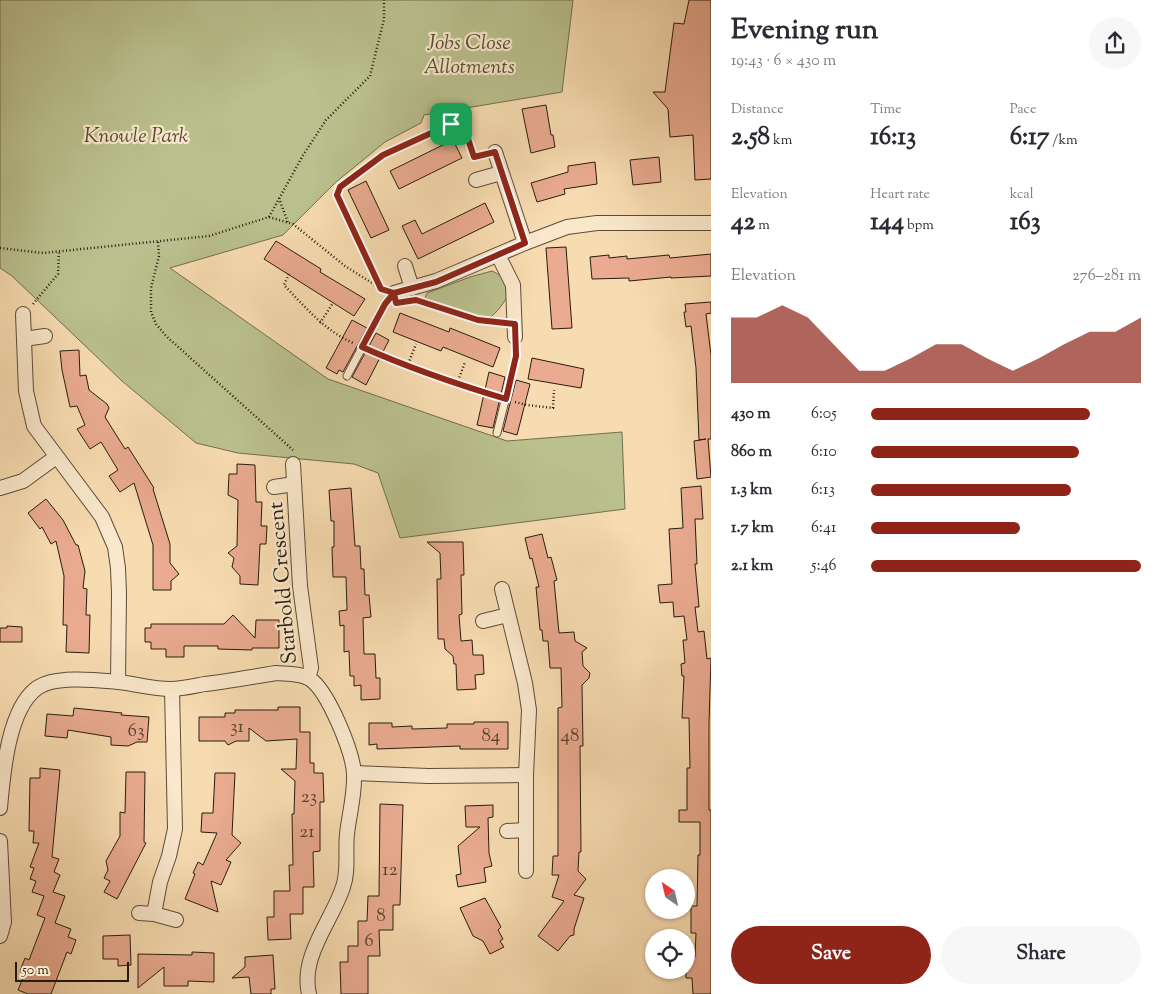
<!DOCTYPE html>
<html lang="en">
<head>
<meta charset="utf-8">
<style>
  body { margin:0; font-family:"Sorts Mill Goudy",serif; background:#f7f7f7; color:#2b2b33; height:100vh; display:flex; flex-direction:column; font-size:19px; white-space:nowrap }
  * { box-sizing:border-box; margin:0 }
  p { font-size:16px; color:#7c7c81 }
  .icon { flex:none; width:28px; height:28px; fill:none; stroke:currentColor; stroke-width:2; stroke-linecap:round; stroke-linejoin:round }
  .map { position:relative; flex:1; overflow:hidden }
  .side { display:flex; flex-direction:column; background:#fff; width:450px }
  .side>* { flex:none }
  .needle { width:32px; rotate:326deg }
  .fabs { position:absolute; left:645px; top:869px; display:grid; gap:10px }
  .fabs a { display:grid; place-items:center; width:50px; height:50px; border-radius:50%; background:#fff; box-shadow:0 1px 4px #0004; font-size:25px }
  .scale { position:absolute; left:15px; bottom:12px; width:114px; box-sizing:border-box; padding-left:5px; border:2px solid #281c0f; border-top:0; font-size:14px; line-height:18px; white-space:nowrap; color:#281c0f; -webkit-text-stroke:4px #fae8cc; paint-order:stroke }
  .pin { position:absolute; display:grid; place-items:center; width:42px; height:42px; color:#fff; margin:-21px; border-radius:10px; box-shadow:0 2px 8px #0006 }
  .round { display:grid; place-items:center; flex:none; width:52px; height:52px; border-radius:26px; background:#f7f7f7 }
  .summary { display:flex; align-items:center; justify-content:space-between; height:85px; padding:0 20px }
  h1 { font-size:28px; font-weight:700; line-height:38px }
  .metrics { display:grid; grid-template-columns:repeat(3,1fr); gap:8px; height:85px; padding:5px 20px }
  .metrics div { display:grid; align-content:center }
  .metrics b { font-size:25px; font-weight:700 }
  .metrics small { font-size:14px; font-weight:400 }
  .metrics p { font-size:14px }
  .chart { height:140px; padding:10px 20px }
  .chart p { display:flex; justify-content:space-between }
  .chart svg { width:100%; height:90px; margin-top:5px; fill:#8f2418; opacity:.7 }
  .primary-button { display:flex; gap:10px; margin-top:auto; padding:10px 20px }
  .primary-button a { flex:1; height:58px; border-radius:30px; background:#8f2418; color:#fff; font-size:20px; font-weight:700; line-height:58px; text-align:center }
  .primary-button a+a { background:#f7f7f7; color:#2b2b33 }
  ul { padding:0 20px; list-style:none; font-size:16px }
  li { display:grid; grid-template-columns:80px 60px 1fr; align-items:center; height:38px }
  li i { height:12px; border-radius:6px; background:#8f2418 }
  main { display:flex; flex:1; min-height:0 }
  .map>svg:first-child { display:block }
  .green { fill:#bac18e; stroke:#716e4e }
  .building { fill:#eaab90; stroke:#281c0f }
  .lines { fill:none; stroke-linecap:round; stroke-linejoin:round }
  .service-casing { stroke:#5c4c38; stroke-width:9 }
  .minor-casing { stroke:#5c4c38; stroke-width:16 }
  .path { stroke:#281c0f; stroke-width:2.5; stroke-dasharray:1 2.5; stroke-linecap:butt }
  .service { stroke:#fae8cc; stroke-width:7 }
  .minor { stroke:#fae8cc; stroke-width:14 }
  .route-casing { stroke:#fff; stroke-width:10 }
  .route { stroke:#8f2418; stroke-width:6 }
  .labels { text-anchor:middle; stroke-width:4.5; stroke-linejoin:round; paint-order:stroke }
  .number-label { font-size:19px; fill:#58402f }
  .park-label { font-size:21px; font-style:italic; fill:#544e35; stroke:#fae8cc }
  .street-label { font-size:21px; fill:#281c0f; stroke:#fae8cc }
</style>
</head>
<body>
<main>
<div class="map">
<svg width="711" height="994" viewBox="0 0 711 994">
  <rect width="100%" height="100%" fill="#f8dcb1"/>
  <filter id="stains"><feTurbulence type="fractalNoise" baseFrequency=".004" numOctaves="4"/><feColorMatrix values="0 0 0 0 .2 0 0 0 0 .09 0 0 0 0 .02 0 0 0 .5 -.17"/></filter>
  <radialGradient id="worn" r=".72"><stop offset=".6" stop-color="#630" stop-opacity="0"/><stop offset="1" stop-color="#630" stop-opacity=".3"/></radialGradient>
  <!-- green -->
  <g class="green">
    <path d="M0 0H573L562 92 424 115 421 123 385 142 336 182 283 235 170 268 328 379 507 441 622 432 625 509 400 538 378 473 354 464 238 453 196 443 122 381 12 276 0 268Z"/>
    <path d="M492 271C506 277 506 282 508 296L499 309 488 320 425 298 427 293 470 277Z"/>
  </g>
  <!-- building -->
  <g class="building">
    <path d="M689 0H711V179L695 180 693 135 670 137 668 109 653 92H665L674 23 684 24Z"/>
    <path d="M546 105 551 135H553L555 147 531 153 522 109Z"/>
    <path d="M453 140 462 158 399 189 390 171Z"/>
    <path d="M659 157 661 182 633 185 630 160Z"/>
    <path d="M595 162 597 184 564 189 565 194 537 202 531 183 568 172V166Z"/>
    <path d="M366 181 389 230 371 238 348 190Z"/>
    <path d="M485 203 494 222 418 259 402 226 415 220 422 234Z"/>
    <path d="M276 241 321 269 320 272 365 299 354 316 264 259Z"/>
    <path d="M566 247 572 328 552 329 546 248Z"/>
    <path d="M711 254V276L671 278V277L629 281V278L592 279 590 257 609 255V258L627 256V259L669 255 670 258Z"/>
    <path d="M711 302V313L706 314 711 355V439H708L711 477 697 479 694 441 706 439 699 440 696 368 691 326 686 327 684 312H686L685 304Z"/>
    <path d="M400 313 449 332 450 328 500 348 493 367 443 347 441 351 393 332Z"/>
    <path d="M352 320 367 328 343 372 339 370 337 374 326 368Z"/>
    <path d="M376 333 389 340 366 385 352 377Z"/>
    <path d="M79 350 80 376 86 375 89 390 107 404 109 408 105 417 125 449 128 447 154 488 153 489 170 544V563L179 574 171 581V590H153V545L134 483 120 492 109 476 118 470 101 442 90 449 77 429 85 425 77 406 70 407 62 370 60 351Z"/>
    <path d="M532 358 584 369 581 388 528 379Z"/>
    <path d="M489 372 505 377 493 428 477 425Z"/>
    <path d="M516 380 530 384 517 435 503 431Z"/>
    <path d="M237 464 255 465 256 502H262L261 526H267L266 544H260L258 585 240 584V576L232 567 234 558 228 553 237 546 238 500 228 495 229 474H237Z"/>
    <path d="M701 486 703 519H695L697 564H695L699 607H695L698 632 704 631 707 659 711 658 709 723V810H711V994H693L692 978H686V958L695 957 696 933H691V906H697L698 855H700V822H679V810H687V768H690L689 718H682L684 676H682L681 664 685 663 683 640H687L684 616 674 617 673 602 660 603 658 585 672 584 669 529 683 528 681 488Z"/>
    <path d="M351 488 355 546H360L361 569H364L365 595H369L371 617 363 618 364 654H375L376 678H380V699L361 700V685L354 686V676H350L349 651 344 652V625L340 626 339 611 347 610 346 577H333L332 547H334V521H331L329 490Z"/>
    <path d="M46 499 63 520 76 545H78L85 571 83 588 87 589 86 615H90L89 653 66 652 67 625H63L64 576 56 541 51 544 42 527 40 529 28 513Z"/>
    <path d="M542 534 548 558 551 557 557 580 554 581 559 633 574 632 575 641 587 648 582 652 583 666 590 673 589 678 582 685 583 746H580L581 852H579L578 871 586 879 574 895 584 898 574 929V935L570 936 558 951 538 936 564 901 552 897 559 875H552L553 856H558V708L562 707 561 668H550L548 641H543L542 630H540L536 587H539L532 558 530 559 525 538Z"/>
    <path d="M427 542H463L464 575H461L462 614 459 615 461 641 472 640 473 655H483L484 674 475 675 476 689 457 690 456 664H454L453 656 445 649 444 639H438L437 579H441L440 553Z"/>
    <path d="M233 615 255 638 256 620H279V648H252V650L218 649V646H184V657H166V649H151V642H145V628H151V624H224Z"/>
    <path d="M7 626 22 627V642H0V628H7Z"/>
    <path d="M278 707H300V732H310V763H314V773H323L324 802H320V851L313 852 314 887H303V914H290L291 939 268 940 267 917H274V891H290L289 865H293L292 814H294L295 781 281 769H296L297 739 266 741 249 728V741H236L228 745 225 741H199V717H225V713H235V710H278Z"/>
    <path d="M74 708 122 713 121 715 149 717 147 742H137L128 746 111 745V737L68 730 67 738 45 736 47 714 73 716Z"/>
    <path d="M474 722H508V749H460V746L377 749V744L369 745V723H392V727L412 726V729L447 728V724H474Z"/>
    <path d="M40 768 60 770 52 857 59 859 54 872 60 875 53 892 65 896 55 923 71 929 68 937 76 940 71 954 67 952 51 994H28L18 990 25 973 20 971 25 958 29 960 45 918 37 915 44 896 32 892 36 881 30 879 34 868 30 867 39 843H33L34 831H29L30 778H40Z"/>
    <path d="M126 772H145L144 842 146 843 117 899 104 892 110 881 104 878 108 870 106 861 120 836V812L125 813Z"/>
    <path d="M215 773H235L232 835 241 843 226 860 231 862 221 885 211 881 218 912 185 899 195 874 193 873 198 862 203 865 217 833 201 832 202 813H213Z"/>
    <path d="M380 804 403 805 400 905H393V930H379L380 956H368V994H341L340 962H348V946H358V921H367L368 896H379Z"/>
    <path d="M493 805V817L488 818 489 853 492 866 484 868 486 882 458 887 456 875 461 874 458 846 480 827H466L465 806Z"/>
    <path d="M485 898 501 927 498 930 503 939 500 941 504 947 490 954 483 941 473 936 460 908Z"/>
    <path d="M130 935 131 965 118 966V959H103V936Z"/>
    <path d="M192 952 214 953V982L188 981V986H164V967L138 988V954L192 955Z"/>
    <path d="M273 955 275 989H271V994H251L249 977 232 978 245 967V957Z"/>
  </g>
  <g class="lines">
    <defs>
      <g id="service">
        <path d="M347 376 385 304 394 293"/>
        <path d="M497 433 516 356 515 337"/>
      </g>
      <g id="minor">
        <path d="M495 152 525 243"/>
        <path d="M476 180 501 173"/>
        <path d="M498 255 513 285 515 337"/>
        <path d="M405 266 412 288"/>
        <path d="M394 293 436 281 525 243 567 227 597 223H711"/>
        <path d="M23 314 26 391 34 426 102 517 115 547 118 568 119 593 118 682"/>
        <path d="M24 339 45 336"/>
        <path d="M293 464 300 586 311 668 308 678"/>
        <path d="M274 487 294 484"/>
        <path d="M0 488 23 481 56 457"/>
        <path d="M502 589 525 683 529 710 526 775V871"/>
        <path d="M483 621 508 615"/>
        <path d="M354 773 428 776 526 775"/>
        <path d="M0 808C3 774 8 709 37 688 55 675 97 680 119 682 136 684 154 689 171 689 182 689 194 686 205 684 229 681 252 677 276 673 287 674 300 673 310 679 328 691 353 752 354 774 355 794 349 815 347 834 345 852 349 870 343 887 332 921 300 956 309 994"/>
        <path d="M507 831 526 830"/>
        <path d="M0 841 4 922 0 936"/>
        <path d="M139 913 154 914 176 920"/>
        <path d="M154 914 160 882 169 856 175 829 172 689"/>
      </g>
    </defs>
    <!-- service casing -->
    <use href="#service" class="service-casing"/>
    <!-- minor casing -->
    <use href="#minor" class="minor-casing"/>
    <!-- path -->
    <g class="path">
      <path d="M279 198 288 223"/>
      <path d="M269 217 293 224 345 266 380 288"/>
      <path d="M158 242 159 256 151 288V312L156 324 166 336 293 450"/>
      <path d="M0 248 43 253 209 236 269 217 302 157 326 120 370 76 384 19V0"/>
      <path d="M289 274 284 285C305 307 324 330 353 343"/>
      <path d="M380 287 337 195 341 187 383 155 451 124H459L465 130 474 157 483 155"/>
      <path d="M420 301 478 320 501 322"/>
      <path d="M33 304 58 274 59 251"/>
      <path d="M320 323 333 303"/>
      <path d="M371 351 407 367 496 396"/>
      <path d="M407 367 416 344"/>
      <path d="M457 384 465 362"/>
      <path d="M515 402 527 405 553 408 554 390"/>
    </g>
    <!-- service -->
    <use href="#service" class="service"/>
    <!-- minor -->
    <use href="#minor" class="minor"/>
  </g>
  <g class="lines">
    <defs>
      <path id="route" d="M451 124 383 155 340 187 337 195 381 289 394 293 396 303 416 300 478 320 515 324 516 356 506 399C456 384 409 368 362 347L385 304 394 293 436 282 525 243 495 152 474 157 465 130 458 124H451"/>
    </defs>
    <!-- route casing -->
    <use href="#route" class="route-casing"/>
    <!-- route -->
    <use href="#route" class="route"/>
  </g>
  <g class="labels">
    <!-- number labels -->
    <g class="number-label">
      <text x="237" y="732">31</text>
      <text x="136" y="736">63</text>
      <text x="491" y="741">84</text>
      <text x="570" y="741">48</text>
      <text x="309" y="802">23</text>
      <text x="307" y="837">21</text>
      <text x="390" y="875">12</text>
      <text x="381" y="921">8</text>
      <text x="369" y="946">6</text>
    </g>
    <!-- park labels -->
    <g class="park-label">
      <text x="469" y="49">Jobs Close<tspan x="469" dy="24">Allotments</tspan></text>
      <text x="136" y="142">Knowle Park</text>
    </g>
    <!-- street labels -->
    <g class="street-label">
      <text transform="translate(282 583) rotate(-95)" y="7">Starbold Crescent</text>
    </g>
  </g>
  <rect width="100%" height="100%" filter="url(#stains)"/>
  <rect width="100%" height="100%" fill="url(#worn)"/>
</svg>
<div class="fabs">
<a><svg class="needle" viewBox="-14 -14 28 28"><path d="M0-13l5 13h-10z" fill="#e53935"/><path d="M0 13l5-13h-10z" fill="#7c7c81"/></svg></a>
<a><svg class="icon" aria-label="locate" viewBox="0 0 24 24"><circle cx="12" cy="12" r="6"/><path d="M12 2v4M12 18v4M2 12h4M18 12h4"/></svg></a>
</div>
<div class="scale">50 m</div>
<div class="pin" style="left:451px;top:124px;background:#1e9e55"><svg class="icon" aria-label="arrive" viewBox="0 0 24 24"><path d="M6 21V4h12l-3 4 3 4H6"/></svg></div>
</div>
<section class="side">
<div class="summary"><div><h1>Evening run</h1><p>19:43 · 6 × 430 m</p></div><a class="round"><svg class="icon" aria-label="share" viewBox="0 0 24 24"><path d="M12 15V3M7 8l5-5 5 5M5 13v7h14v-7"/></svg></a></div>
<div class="metrics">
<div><p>Distance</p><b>2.58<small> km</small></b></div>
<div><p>Time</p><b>16:13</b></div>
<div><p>Pace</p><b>6:17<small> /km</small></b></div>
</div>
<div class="metrics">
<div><p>Elevation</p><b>42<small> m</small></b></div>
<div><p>Heart rate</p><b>144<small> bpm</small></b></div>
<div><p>kcal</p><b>163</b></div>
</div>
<div class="chart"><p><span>Elevation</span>276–281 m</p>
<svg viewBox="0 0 160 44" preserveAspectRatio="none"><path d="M0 44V12L10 12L20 6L30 12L40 25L50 38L60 38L70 32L80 25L90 25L100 32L110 38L120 32L130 25L140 19L150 19L160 12V44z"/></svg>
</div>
<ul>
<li><b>430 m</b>6:05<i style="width:81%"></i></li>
<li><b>860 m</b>6:10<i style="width:77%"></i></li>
<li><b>1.3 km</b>6:13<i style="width:74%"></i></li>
<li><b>1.7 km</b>6:41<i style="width:55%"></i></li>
<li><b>2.1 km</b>5:46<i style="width:100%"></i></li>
</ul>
<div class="primary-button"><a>Save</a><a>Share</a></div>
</section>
</main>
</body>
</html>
